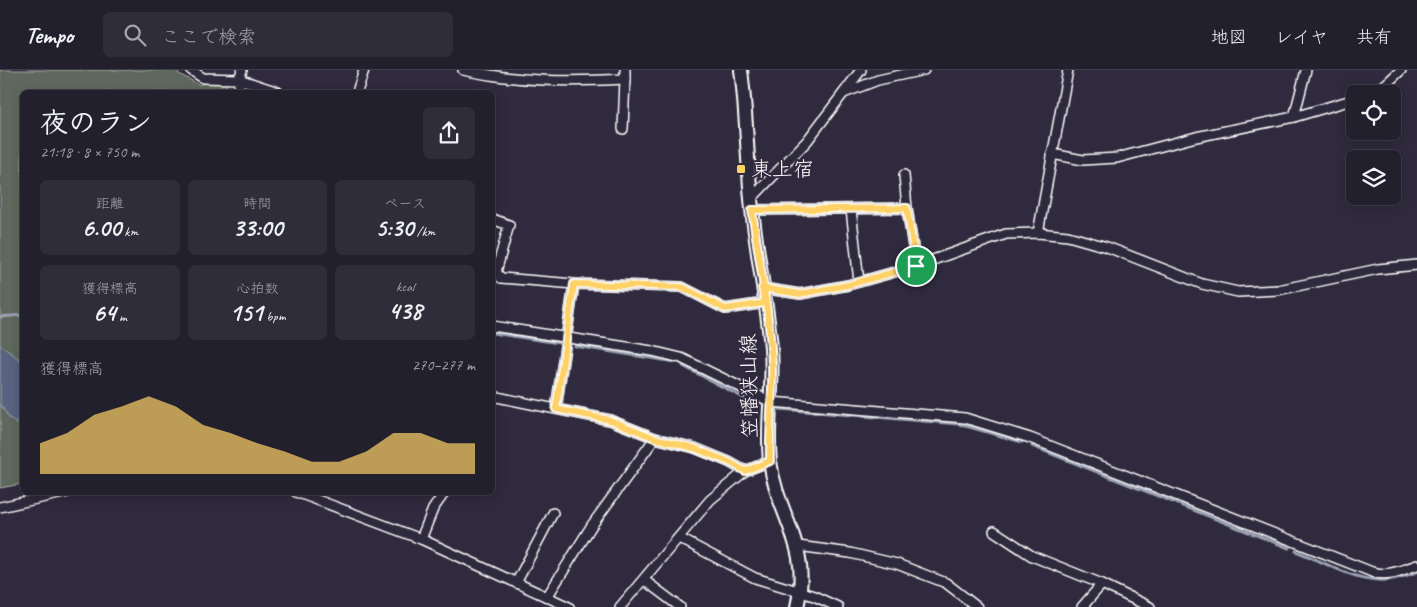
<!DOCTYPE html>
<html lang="ja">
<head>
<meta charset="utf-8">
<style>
  body { margin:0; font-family:Caveat,"Klee One",sans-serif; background:#2f2d3a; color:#f1f3f6; height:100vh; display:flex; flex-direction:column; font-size:19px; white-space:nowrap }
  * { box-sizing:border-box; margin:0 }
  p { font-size:16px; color:#a3a3aa }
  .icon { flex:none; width:28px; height:28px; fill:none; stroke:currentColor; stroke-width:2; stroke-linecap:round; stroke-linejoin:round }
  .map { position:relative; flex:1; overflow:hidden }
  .details { position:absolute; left:20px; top:20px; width:475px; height:405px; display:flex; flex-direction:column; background:#23202e; border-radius:8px; box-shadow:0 2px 12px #0003,0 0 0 1px #403e4a }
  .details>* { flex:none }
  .fabs { position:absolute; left:1346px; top:15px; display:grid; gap:10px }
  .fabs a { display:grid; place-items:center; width:55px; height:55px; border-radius:8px; background:#23202e; box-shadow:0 2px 12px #0003,0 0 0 1px #403e4a; font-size:25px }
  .pin { position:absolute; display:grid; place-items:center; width:42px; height:42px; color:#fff; margin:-21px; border:2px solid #fff; border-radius:50%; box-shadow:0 1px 5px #0007 }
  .round { display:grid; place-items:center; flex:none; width:52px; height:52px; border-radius:8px; background:#2f2d3a }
  .head { display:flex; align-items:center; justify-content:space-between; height:85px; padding:0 20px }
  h1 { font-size:28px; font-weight:600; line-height:38px }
  .stats { display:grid; grid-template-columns:repeat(3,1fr); gap:8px; height:85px; padding:5px 20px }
  .stats div { display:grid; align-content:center; border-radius:8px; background:#2f2d3a; text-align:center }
  .stats b { font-size:25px; font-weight:600 }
  .stats small { font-size:14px; font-weight:400 }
  .stats p { font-size:14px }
  .chart { height:140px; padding:10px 20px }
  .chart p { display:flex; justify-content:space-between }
  .chart svg { width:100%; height:90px; margin-top:5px; fill:#ffd166; opacity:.7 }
  header { display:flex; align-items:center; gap:30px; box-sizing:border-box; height:70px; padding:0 25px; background:#23202e; border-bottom:1px solid #403e4a }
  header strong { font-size:24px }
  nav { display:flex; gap:28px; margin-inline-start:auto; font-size:18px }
  .search { width:350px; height:45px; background:#2f2d3a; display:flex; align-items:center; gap:12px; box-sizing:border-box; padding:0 18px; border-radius:8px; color:#a3a3aa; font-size:19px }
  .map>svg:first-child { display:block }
  .green { fill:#5e685b; stroke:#aeb4ad }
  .water { fill:#586481; stroke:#9ba2b3 }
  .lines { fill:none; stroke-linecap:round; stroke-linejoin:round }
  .stream { stroke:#9ba2b3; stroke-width:3 }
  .minor-casing { stroke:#fff; stroke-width:12 }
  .secondary-casing { stroke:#fff; stroke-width:16 }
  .minor { stroke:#2f2a3d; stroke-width:9 }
  .secondary { stroke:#2f2a3d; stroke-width:12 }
  .route-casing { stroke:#fff; stroke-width:10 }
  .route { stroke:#ffd166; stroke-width:6 }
  .poi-dot { fill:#ffd166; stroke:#2f2a3d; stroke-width:2 }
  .labels { text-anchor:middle; stroke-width:4; stroke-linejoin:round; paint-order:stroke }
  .poi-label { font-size:21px; fill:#fff; stroke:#2f2a3d; text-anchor:start }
  .street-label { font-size:21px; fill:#fff; stroke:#2f2a3d }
</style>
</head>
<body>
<header>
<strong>Tempo</strong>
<div class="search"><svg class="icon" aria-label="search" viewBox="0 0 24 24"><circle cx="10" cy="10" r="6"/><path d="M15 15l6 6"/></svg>ここで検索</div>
<nav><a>地図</a><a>レイヤ</a><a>共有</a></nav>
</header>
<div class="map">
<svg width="1417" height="537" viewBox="0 0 1417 537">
  <rect width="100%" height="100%" fill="#2f2a3d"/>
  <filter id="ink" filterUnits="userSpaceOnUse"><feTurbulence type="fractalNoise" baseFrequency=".02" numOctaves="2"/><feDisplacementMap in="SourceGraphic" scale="10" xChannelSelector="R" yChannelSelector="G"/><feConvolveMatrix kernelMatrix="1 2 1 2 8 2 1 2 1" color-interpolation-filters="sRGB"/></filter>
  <g filter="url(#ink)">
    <!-- green -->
    <path class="green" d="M0 0H178L179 4 200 15 204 10 227 13 226 21 230 22H22V414L0 418Z"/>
    <!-- water -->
    <path class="water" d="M0 275 22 291V357L10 349 0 334Z"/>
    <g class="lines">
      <!-- stream -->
      <g class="stream">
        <path d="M0 247 22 245"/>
        <path d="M492 263 559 273"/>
        <path d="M575 276 676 292"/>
        <path d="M683 296 757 335"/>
        <path d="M780 339 959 354 1022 372"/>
        <path d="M1032 376 1289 478"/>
        <path d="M1296 481C1322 491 1351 509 1378 510 1392 511 1405 506 1417 502"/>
      </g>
      <defs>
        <g id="minor">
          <path d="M191 0 203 8 239 9V22"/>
          <path d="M242 0 239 9 278 22"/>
          <path d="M463 0C517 12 570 12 625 9V0"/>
          <path d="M357 22 364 0"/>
          <path d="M844 23 878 10 924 0"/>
          <path d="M1367 24 1386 14 1401 0"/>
          <path d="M1294 47 1306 0"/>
          <path d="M623 59 625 9"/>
          <path d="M1052 84 1083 90 1117 88 1196 67 1294 47 1355 29"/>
          <path d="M904 105 907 138"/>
          <path d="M751 129 807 71 861 0"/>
          <path d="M851 139 859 212"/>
          <path d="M752 140 907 138 916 196 848 215 800 224 762 218"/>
          <path d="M492 149 509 155 496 202 501 208 574 214 682 217 725 239 765 233"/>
          <path d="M1038 163 1068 0"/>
          <path d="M916 196 1006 164 1038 163 1068 166 1107 177 1202 214 1238 222 1278 220 1378 199 1417 195"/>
          <path d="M492 256 652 281 681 288 771 332 965 348 1030 368 1372 502C1388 507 1402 500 1417 495"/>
          <path d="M492 326 610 350 655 368 695 378 729 392 745 401"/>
          <path d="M556 339 574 214"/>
          <path d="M296 422 421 469 569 537"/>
          <path d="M0 437 68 422"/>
          <path d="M994 461 1032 486 1102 514 1150 537"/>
          <path d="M679 468 755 508 814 526 838 537"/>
          <path d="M421 469 433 439 445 422"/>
          <path d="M798 476 850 483 897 494 946 513 977 537"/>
          <path d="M644 510 680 537"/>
          <path d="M516 513 553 443"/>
          <path d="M547 527 592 455 655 368"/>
          <path d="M620 537 710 430 745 401 770 391"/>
          <path d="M1082 537 1102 514"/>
        </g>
        <path id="secondary" d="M741 0C747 46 747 93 752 139 757 186 767 232 771 278 774 316 766 354 770 391 777 447 812 475 797 537"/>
      </defs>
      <!-- minor casing -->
      <use href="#minor" class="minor-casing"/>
      <!-- secondary casing -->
      <use href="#secondary" class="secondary-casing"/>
      <!-- minor -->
      <use href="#minor" class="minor"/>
      <!-- secondary -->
      <use href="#secondary" class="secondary"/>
    </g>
  </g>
  <g class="lines" filter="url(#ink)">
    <defs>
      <path id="route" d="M916 196 848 215 800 224 762 218 765 233 725 239 682 217 574 214 556 339 610 350 655 368 694 378 729 392 745 401 770 391C769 359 773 327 772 295 770 244 759 191 752 140L907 138 916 196"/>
    </defs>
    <!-- route casing -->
    <use href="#route" class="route-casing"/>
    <!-- route -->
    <use href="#route" class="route"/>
  </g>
  <!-- markers -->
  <rect class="poi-dot" x="736" y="94" width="10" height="10" rx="2.5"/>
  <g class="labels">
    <!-- poi labels -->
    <g class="poi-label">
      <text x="751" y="106">東上宿</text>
    </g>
    <!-- street labels -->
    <g class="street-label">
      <text transform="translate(749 316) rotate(-91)" y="7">笠幡狭山線</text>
    </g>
  </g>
</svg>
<div class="fabs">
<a><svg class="icon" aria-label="locate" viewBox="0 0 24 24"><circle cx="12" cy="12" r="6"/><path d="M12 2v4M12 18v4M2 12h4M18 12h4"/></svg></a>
<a><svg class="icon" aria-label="layers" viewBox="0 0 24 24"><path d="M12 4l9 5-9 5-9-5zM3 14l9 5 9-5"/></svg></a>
</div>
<div class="pin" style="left:916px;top:196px;background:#1e9e55"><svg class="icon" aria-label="arrive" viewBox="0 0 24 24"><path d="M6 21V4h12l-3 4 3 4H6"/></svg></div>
<section class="details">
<div class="head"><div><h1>夜のラン</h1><p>21:18 · 8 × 750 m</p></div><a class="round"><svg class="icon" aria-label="share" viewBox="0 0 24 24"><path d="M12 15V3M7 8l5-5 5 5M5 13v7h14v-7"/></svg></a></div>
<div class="stats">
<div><p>距離</p><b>6.00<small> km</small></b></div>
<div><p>時間</p><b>33:00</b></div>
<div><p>ペース</p><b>5:30<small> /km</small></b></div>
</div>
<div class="stats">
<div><p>獲得標高</p><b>64<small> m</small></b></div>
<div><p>心拍数</p><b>151<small> bpm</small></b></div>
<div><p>kcal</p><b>438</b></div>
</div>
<div class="chart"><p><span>獲得標高</span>270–277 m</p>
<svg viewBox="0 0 160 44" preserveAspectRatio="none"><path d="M0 44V29L10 24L20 15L30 11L40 6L50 11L60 20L70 24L80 29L90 33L100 38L110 38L120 33L130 24L140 24L150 29L160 29V44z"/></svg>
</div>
</section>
</div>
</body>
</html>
